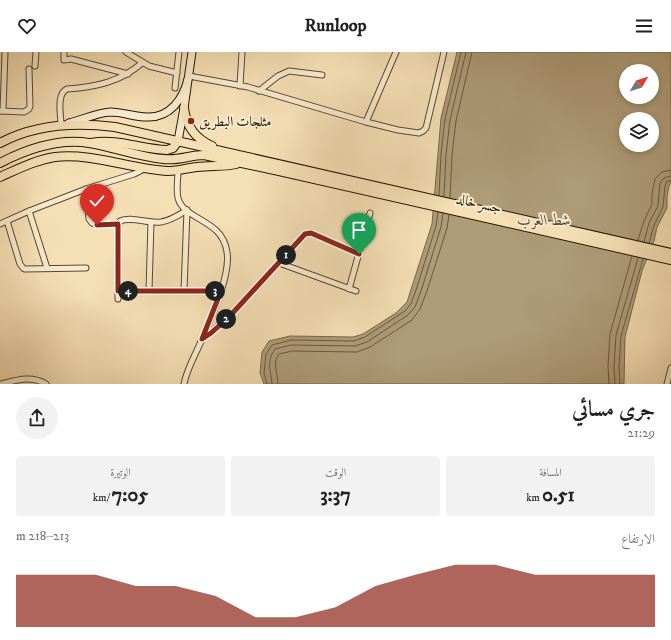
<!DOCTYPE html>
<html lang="ar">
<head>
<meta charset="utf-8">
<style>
  body { margin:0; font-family:"IM FELL DW Pica",Amiri,serif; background:#f2f2f2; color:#202124; direction:rtl; height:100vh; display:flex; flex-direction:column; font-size:15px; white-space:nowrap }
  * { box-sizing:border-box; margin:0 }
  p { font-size:13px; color:#757577 }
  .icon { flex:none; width:22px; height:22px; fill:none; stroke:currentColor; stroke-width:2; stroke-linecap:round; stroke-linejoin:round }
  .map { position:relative; height:332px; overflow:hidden; direction:ltr }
  .panel { display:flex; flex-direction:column; background:#fff; flex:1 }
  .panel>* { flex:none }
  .needle { width:26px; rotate:51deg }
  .fabs { position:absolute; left:619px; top:12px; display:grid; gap:8px }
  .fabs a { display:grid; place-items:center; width:40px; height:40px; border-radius:50%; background:#fff; box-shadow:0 2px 6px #0003; font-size:20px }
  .pin { position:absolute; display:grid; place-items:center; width:34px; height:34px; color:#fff; margin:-41px -17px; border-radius:50% 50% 50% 0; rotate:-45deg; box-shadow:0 0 4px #0007 }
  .pin .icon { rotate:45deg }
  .km { position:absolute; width:20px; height:20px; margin:-10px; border-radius:50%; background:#222; color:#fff; font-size:11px; line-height:20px; text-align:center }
  .round { display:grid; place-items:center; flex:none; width:42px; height:42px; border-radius:21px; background:#f2f2f2 }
  .head { display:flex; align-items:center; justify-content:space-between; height:68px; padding:0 16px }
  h1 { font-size:22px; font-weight:700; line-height:30px }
  .stats { display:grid; grid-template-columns:repeat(3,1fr); gap:6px; height:68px; padding:4px 16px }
  .stats div { display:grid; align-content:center; border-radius:4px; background:#f2f2f2; text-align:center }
  .stats b { font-size:20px; font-weight:700 }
  .stats small { font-size:11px; font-weight:400 }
  .stats p { font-size:11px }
  .chart { height:112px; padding:8px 16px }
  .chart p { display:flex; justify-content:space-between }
  .chart svg { width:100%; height:72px; margin-top:4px; fill:#8f2418; opacity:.7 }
  header { display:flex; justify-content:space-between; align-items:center; height:52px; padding:0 16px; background:#fff; font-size:18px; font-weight:700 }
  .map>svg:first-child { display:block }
  .water { fill:#ae9b78; stroke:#776649; fill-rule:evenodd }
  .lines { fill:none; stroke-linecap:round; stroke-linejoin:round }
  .shore { stroke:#69583e; stroke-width:1 }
  .minor-casing { stroke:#584830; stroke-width:7 }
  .secondary-casing { stroke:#241603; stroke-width:9 }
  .trunk-casing { stroke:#241603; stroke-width:10 }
  .minor { stroke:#f8eacf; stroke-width:5 }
  .secondary { stroke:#f8eacf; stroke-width:7 }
  .trunk { stroke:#f5dfb5; stroke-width:8 }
  .route-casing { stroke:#fff; stroke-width:8 }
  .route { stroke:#8f2418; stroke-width:5 }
  .poi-dot { fill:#8f2418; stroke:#f8eacf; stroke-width:1.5 }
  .labels { text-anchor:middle; stroke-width:4; stroke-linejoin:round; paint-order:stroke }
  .poi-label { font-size:14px; fill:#241603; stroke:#f8eacf; text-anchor:start }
  .street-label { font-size:14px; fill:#241603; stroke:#f8eacf }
  .water-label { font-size:15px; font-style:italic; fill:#5b4b32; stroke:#f8eacf }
</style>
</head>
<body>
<header><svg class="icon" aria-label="menu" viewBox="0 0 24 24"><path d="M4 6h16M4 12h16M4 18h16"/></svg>Runloop<svg class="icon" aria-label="heart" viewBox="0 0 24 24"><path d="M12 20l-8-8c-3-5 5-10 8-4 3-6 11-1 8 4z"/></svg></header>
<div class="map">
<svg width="671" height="332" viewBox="0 0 671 332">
  <rect width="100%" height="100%" fill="#f5dfb5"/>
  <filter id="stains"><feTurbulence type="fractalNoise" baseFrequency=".005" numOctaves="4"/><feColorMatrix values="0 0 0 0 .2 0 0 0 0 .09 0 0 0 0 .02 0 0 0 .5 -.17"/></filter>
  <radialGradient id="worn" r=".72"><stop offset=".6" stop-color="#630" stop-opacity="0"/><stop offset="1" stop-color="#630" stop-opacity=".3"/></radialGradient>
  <!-- water -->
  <path class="water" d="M457 0H671V130L669 134 667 144V156L657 175 654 189 642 219 625 285 624 332H264L260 321 262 300 269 289 290 284 353 285 363 282 396 261 407 250 432 172 441 66ZM626 19H652V45H626ZM626 67H652V93H626Z"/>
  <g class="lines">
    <!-- shore -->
    <g class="shore">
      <path d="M439 143 441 102 445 67 461 0"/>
      <path d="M444 144 446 103 450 68 466 0"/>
      <path d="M450 146 452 103 456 69 472 0"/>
      <path d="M638 188 644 169 652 152V142L655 127 662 120 671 118"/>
      <path d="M644 190 649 171 658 154 660 131 664 126 671 124"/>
      <path d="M649 191 654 173 663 155 665 134 667 129H671"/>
      <path d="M267 332 264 321 266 302 272 293 291 288 354 289 365 285 405 259 411 252 417 235 436 174 438 160"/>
      <path d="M272 332C271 319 266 309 275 297L291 293 355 294 367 290 408 263 415 255 422 236 441 175 443 161"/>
      <path d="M278 332C278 322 272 311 279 302L292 299 357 300 370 295 412 268 420 257 427 239 447 176 449 163"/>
      <path d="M609 332 608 314 610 282 632 204"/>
      <path d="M615 332 614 315 616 283 638 206"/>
      <path d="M620 332 619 315 621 284 643 207"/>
    </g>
    <defs>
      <g id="minor">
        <path d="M64 0V8L71 7 128 22"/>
        <path d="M126 0 149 14 177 21"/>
        <path d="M35 14 36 0"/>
        <path d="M189 24 248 35 366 70 398 78 419 81 423 79 426 76 444 0"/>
        <path d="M240 34 242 0"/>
        <path d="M175 36 179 0"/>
        <path d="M259 39 278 24 289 19 322 23"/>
        <path d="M0 59 24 60 29 57 30 54 29 17"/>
        <path d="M3 59 5 0"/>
        <path d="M366 70 396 0"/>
        <path d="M61 73C61 63 56 42 67 37 96 35 120 30 142 11"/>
        <path d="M178 119C178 127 176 138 178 146 184 169 222 166 227 200 231 223 211 266 202 287 196 302 187 316 184 332"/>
        <path d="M86 137 89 167 92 171 97 173 118 172"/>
        <path d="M29 159 47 216"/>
        <path d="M7 169 20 212 23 216 25 217 86 216"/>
        <path d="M0 172 29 159 86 137 134 122 144 117"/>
        <path d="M279 211 356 239"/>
        <path d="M349 237 370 161"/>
        <path d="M118 239H221"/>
        <path d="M149 239 151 170"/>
        <path d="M184 239 187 158"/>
        <path d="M118 247V174L120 169C132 164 148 172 161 170 170 169 179 163 187 158"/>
        <path d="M203 286 229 265 305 182 311 181 359 202"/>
        <path d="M1 332C17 328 31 323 46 332"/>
        <path d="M667 332 671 316"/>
      </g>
      <g id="secondary">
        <path d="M69 71C82 68 96 61 110 60 123 60 134 65 147 65 170 66 183 47 188 27"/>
        <path d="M178 89 184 56 192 0"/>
      </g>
      <g id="trunk">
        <path d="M184 56C186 74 196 87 212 94"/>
        <path d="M0 91C35 72 76 70 115 75L671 201"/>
        <path d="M91 91C117 86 141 97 167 98L173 96 178 89"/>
        <path d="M0 111C27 97 58 86 89 91 114 95 138 105 164 107 178 109 190 103 204 103L279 119 671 208"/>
        <path d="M0 125C18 117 35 108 55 105 93 101 131 117 168 119 178 119 187 116 197 115 210 113 223 115 236 112"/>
      </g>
    </defs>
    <!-- minor casing -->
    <use href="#minor" class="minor-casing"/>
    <!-- secondary casing -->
    <use href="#secondary" class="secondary-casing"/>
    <!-- trunk casing -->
    <use href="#trunk" class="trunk-casing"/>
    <!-- minor -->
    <use href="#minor" class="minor"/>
    <!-- secondary -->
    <use href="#secondary" class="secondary"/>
    <!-- trunk -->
    <use href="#trunk" class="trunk"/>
  </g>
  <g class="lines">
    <defs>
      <path id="route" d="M97 173 118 172V239H221L202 287 211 281 229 265 305 182 311 181 359 202"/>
    </defs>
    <!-- route casing -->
    <use href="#route" class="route-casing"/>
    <!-- route -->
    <use href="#route" class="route"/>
  </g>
  <!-- markers -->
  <circle class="poi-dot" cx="191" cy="69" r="4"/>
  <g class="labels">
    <!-- poi labels -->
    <g class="poi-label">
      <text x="199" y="74">مثلجات البطريق</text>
    </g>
    <!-- street labels -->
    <g class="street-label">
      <text transform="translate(479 151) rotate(13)" y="5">جسر خالد</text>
    </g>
    <!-- water labels -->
    <g class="water-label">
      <text x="544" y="173">شط العرب</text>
    </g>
  </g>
  <rect width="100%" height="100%" filter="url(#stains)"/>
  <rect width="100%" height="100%" fill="url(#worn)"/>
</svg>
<div class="fabs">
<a><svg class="needle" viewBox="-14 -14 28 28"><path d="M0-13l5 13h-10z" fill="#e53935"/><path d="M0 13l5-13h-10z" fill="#757577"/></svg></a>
<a><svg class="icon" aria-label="layers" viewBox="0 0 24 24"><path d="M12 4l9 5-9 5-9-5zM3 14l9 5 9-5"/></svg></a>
</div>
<div class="pin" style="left:359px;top:202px;background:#1e9e55"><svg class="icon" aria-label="arrive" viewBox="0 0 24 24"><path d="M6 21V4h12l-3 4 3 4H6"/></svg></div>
<div class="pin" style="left:97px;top:173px;background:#d93025"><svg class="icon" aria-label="check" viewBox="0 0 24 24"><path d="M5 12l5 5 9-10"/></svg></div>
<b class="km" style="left:286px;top:203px">1</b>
<b class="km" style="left:226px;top:267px">2</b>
<b class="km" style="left:215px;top:239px">3</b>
<b class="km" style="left:128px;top:239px">4</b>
</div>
<section class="panel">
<div class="head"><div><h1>جري مسائي</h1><p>21:29</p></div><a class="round"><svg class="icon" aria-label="share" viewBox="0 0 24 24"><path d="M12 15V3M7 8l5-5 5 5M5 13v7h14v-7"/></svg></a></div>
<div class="stats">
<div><p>المسافة</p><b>0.51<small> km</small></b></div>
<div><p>الوقت</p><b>3:37</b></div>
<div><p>الوتيرة</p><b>7:05<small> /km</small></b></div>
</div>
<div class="chart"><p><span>الارتفاع</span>213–218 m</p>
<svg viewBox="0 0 160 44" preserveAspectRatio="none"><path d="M0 44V12L10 12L20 12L30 19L40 19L50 25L60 38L70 38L80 32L90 19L100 12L110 6L120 6L130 12L140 12L150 12L160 12V44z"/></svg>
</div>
</section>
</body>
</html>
